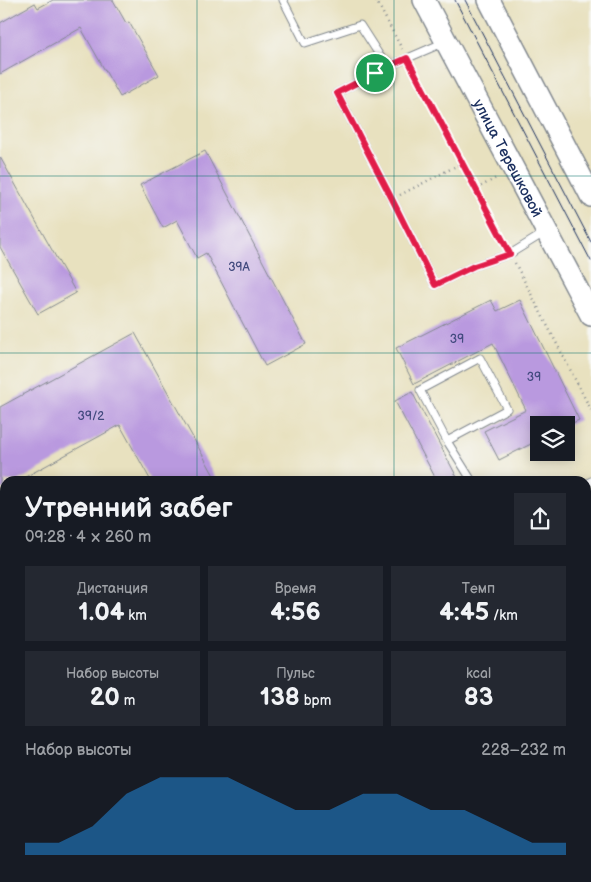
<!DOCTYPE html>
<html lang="ru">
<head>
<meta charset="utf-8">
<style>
  body { margin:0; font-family:"Balsamiq Sans",sans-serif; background:#242831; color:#f1f3f6; height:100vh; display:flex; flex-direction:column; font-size:19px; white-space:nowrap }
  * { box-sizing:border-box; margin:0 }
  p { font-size:16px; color:#9ea1a6 }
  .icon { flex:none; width:28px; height:28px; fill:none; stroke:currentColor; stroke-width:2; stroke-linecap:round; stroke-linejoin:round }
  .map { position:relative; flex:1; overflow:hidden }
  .drawer { position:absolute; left:0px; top:476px; width:591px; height:406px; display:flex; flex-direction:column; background:#171b24; border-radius:15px 15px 0 0; box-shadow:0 2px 12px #0003 }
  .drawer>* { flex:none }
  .buttons { position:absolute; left:530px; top:416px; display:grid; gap:10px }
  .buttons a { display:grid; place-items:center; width:45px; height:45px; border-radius:0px; background:#171b24; box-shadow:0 2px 12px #0003; font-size:25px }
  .pin { position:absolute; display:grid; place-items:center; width:42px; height:42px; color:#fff; margin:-21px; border:2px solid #fff; border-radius:50%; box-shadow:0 1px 5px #0007 }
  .round { display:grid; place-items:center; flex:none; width:52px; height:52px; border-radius:0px; background:#242831 }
  .headline { display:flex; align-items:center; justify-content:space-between; height:85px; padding:0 25px }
  h1 { font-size:28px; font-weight:700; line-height:38px }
  .figures { display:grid; grid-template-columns:repeat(3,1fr); gap:8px; height:85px; padding:5px 25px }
  .figures div { display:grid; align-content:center; border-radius:0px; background:#242831; text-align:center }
  .figures b { font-size:25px; font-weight:700 }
  .figures small { font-size:14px; font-weight:400 }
  .figures p { font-size:14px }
  .chart { height:140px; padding:10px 25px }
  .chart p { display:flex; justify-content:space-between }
  .chart svg { width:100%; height:90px; margin-top:5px; fill:#1f6fb2; opacity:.7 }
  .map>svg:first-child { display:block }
  .building { fill:#b999df }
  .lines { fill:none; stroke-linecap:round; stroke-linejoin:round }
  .service-casing { stroke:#82888e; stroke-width:9 }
  .primary-casing { stroke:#82888e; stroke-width:24 }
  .path { stroke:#82888e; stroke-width:2.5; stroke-dasharray:1 4; stroke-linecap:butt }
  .service { stroke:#fff; stroke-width:7 }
  .primary { stroke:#fff; stroke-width:21 }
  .tram { stroke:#1b2f5e; stroke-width:1 }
  .route-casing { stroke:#fff; stroke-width:10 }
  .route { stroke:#e11d48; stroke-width:6 }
  .grid { fill:none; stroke:#0f766e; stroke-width:1; stroke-opacity:0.55 }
  .labels { text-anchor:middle; stroke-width:4.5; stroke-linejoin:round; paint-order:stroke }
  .number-label { font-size:12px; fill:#424a7e }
  .street-label { font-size:15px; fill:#1b2f5e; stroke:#f6f6f2 }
</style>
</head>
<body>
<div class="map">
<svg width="591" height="882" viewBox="0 0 591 882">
  <rect width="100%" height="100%" fill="#f6f6f2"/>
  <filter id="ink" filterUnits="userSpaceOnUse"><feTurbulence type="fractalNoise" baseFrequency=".02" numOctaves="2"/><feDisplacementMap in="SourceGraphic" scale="10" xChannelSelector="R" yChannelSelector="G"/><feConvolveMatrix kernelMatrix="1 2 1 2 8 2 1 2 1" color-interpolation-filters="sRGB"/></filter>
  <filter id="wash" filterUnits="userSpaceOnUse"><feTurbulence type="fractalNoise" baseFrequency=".0096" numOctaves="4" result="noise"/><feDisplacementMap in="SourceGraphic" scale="20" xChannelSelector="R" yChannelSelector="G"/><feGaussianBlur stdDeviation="1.12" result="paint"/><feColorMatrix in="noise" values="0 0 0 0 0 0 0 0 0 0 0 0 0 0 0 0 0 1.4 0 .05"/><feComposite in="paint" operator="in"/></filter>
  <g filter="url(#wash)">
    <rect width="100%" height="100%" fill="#e8e1bf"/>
    <g id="blocks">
      <!-- building -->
      <g class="building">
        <path d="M53 0H113L126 23 129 22 159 75 120 97 81 28 0 74V23L35 3 38 8Z"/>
        <path d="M205 151 306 344 265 366 206 253 197 258 177 220 163 228 140 185Z"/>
        <path d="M0 157 76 293 38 314 0 247Z"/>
        <path d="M491 300 497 311 520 300 579 420 566 426V425H539V440L499 460 484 431 526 410 493 343 414 384 396 348Z"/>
        <path d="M135 333 217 481H151L120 425 18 481H5V488L0 491V407Z"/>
        <path d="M412 392 459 481H437L395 401Z"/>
        <path d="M586 779 591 789V821L586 823Z"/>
        <path d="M228 878H413L405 882H220Z"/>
      </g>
    </g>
  </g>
  <g filter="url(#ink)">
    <use href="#blocks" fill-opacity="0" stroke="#82888e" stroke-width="1"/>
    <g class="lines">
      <defs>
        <g id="service">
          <path d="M283 0 305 43 360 25 387 67 445 42"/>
          <path d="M387 67 337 93 392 199 435 285 474 266 510 254 544 233"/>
          <path d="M447 441 507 409 480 358 420 390 447 441 472 481"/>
          <path d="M586 484 591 481"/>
          <path d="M180 878 182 882"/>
          <path d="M163 882 171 878"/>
          <path d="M437 882 446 878"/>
        </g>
        <g id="primary">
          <path id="s1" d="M424 0 591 315"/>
          <path d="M489 0 591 196"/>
        </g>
      </defs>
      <!-- service casing -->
      <use href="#service" class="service-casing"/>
      <!-- primary casing -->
      <use href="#primary" class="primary-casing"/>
      <!-- path -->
      <g class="path">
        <path d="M376 0 402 49"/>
        <path d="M412 67 462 163"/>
        <path d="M476 189 505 245"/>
        <path d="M400 195 462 163 476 189 498 177"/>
        <path d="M515 263 591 410"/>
      </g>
      <!-- service -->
      <use href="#service" class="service"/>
      <!-- primary -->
      <use href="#primary" class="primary"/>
      <!-- tram -->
      <g class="tram">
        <path d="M455 0 591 261"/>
        <path d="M465 0 591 242"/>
        <path d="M586 532 591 527"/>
        <path d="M586 612 591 617"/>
      </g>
    </g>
  </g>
  <g class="lines" filter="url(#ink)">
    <defs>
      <path id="route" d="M407 58 510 254 474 266 435 285 392 199 337 93 387 67Z"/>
    </defs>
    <!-- route casing -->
    <use href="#route" class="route-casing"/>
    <!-- route -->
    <use href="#route" class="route"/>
  </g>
  <!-- grid -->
  <path class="grid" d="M197 0V481M394 0V481M0 176H591M0 353H591M0 529H5M586 529H591M0 706H5M586 706H591M197 878V882M394 878V882"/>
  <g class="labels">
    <!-- number labels -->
    <g class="number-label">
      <text x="239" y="271">39А</text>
      <text x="457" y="343">39</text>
      <text x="534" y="381">39</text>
      <text x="91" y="420">39/2</text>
    </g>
    <!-- street labels -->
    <g class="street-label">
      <text dy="5" stroke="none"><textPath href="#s1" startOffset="179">улица Терешковой</textPath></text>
    </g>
  </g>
</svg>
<div class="buttons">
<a><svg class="icon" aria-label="layers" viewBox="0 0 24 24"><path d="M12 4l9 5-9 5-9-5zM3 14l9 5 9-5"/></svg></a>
</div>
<div class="pin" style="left:375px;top:73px;background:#1e9e55"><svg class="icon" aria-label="arrive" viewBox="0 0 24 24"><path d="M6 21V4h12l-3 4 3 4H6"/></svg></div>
<section class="drawer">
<div class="headline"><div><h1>Утренний забег</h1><p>09:28 · 4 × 260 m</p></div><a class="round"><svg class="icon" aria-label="share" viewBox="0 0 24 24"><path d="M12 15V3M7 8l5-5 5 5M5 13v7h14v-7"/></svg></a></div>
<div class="figures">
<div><p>Дистанция</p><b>1.04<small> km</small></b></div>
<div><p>Время</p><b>4:56</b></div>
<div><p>Темп</p><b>4:45<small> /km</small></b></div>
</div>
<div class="figures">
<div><p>Набор высоты</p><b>20<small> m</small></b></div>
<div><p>Пульс</p><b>138<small> bpm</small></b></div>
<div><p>kcal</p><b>83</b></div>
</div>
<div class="chart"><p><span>Набор высоты</span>228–232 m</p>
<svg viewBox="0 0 160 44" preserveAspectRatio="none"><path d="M0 44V38L10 38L20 30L30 14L40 6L50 6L60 6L70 14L80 22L90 22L100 14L110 14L120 22L130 22L140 30L150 38L160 38V44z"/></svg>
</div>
</section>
</div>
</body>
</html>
